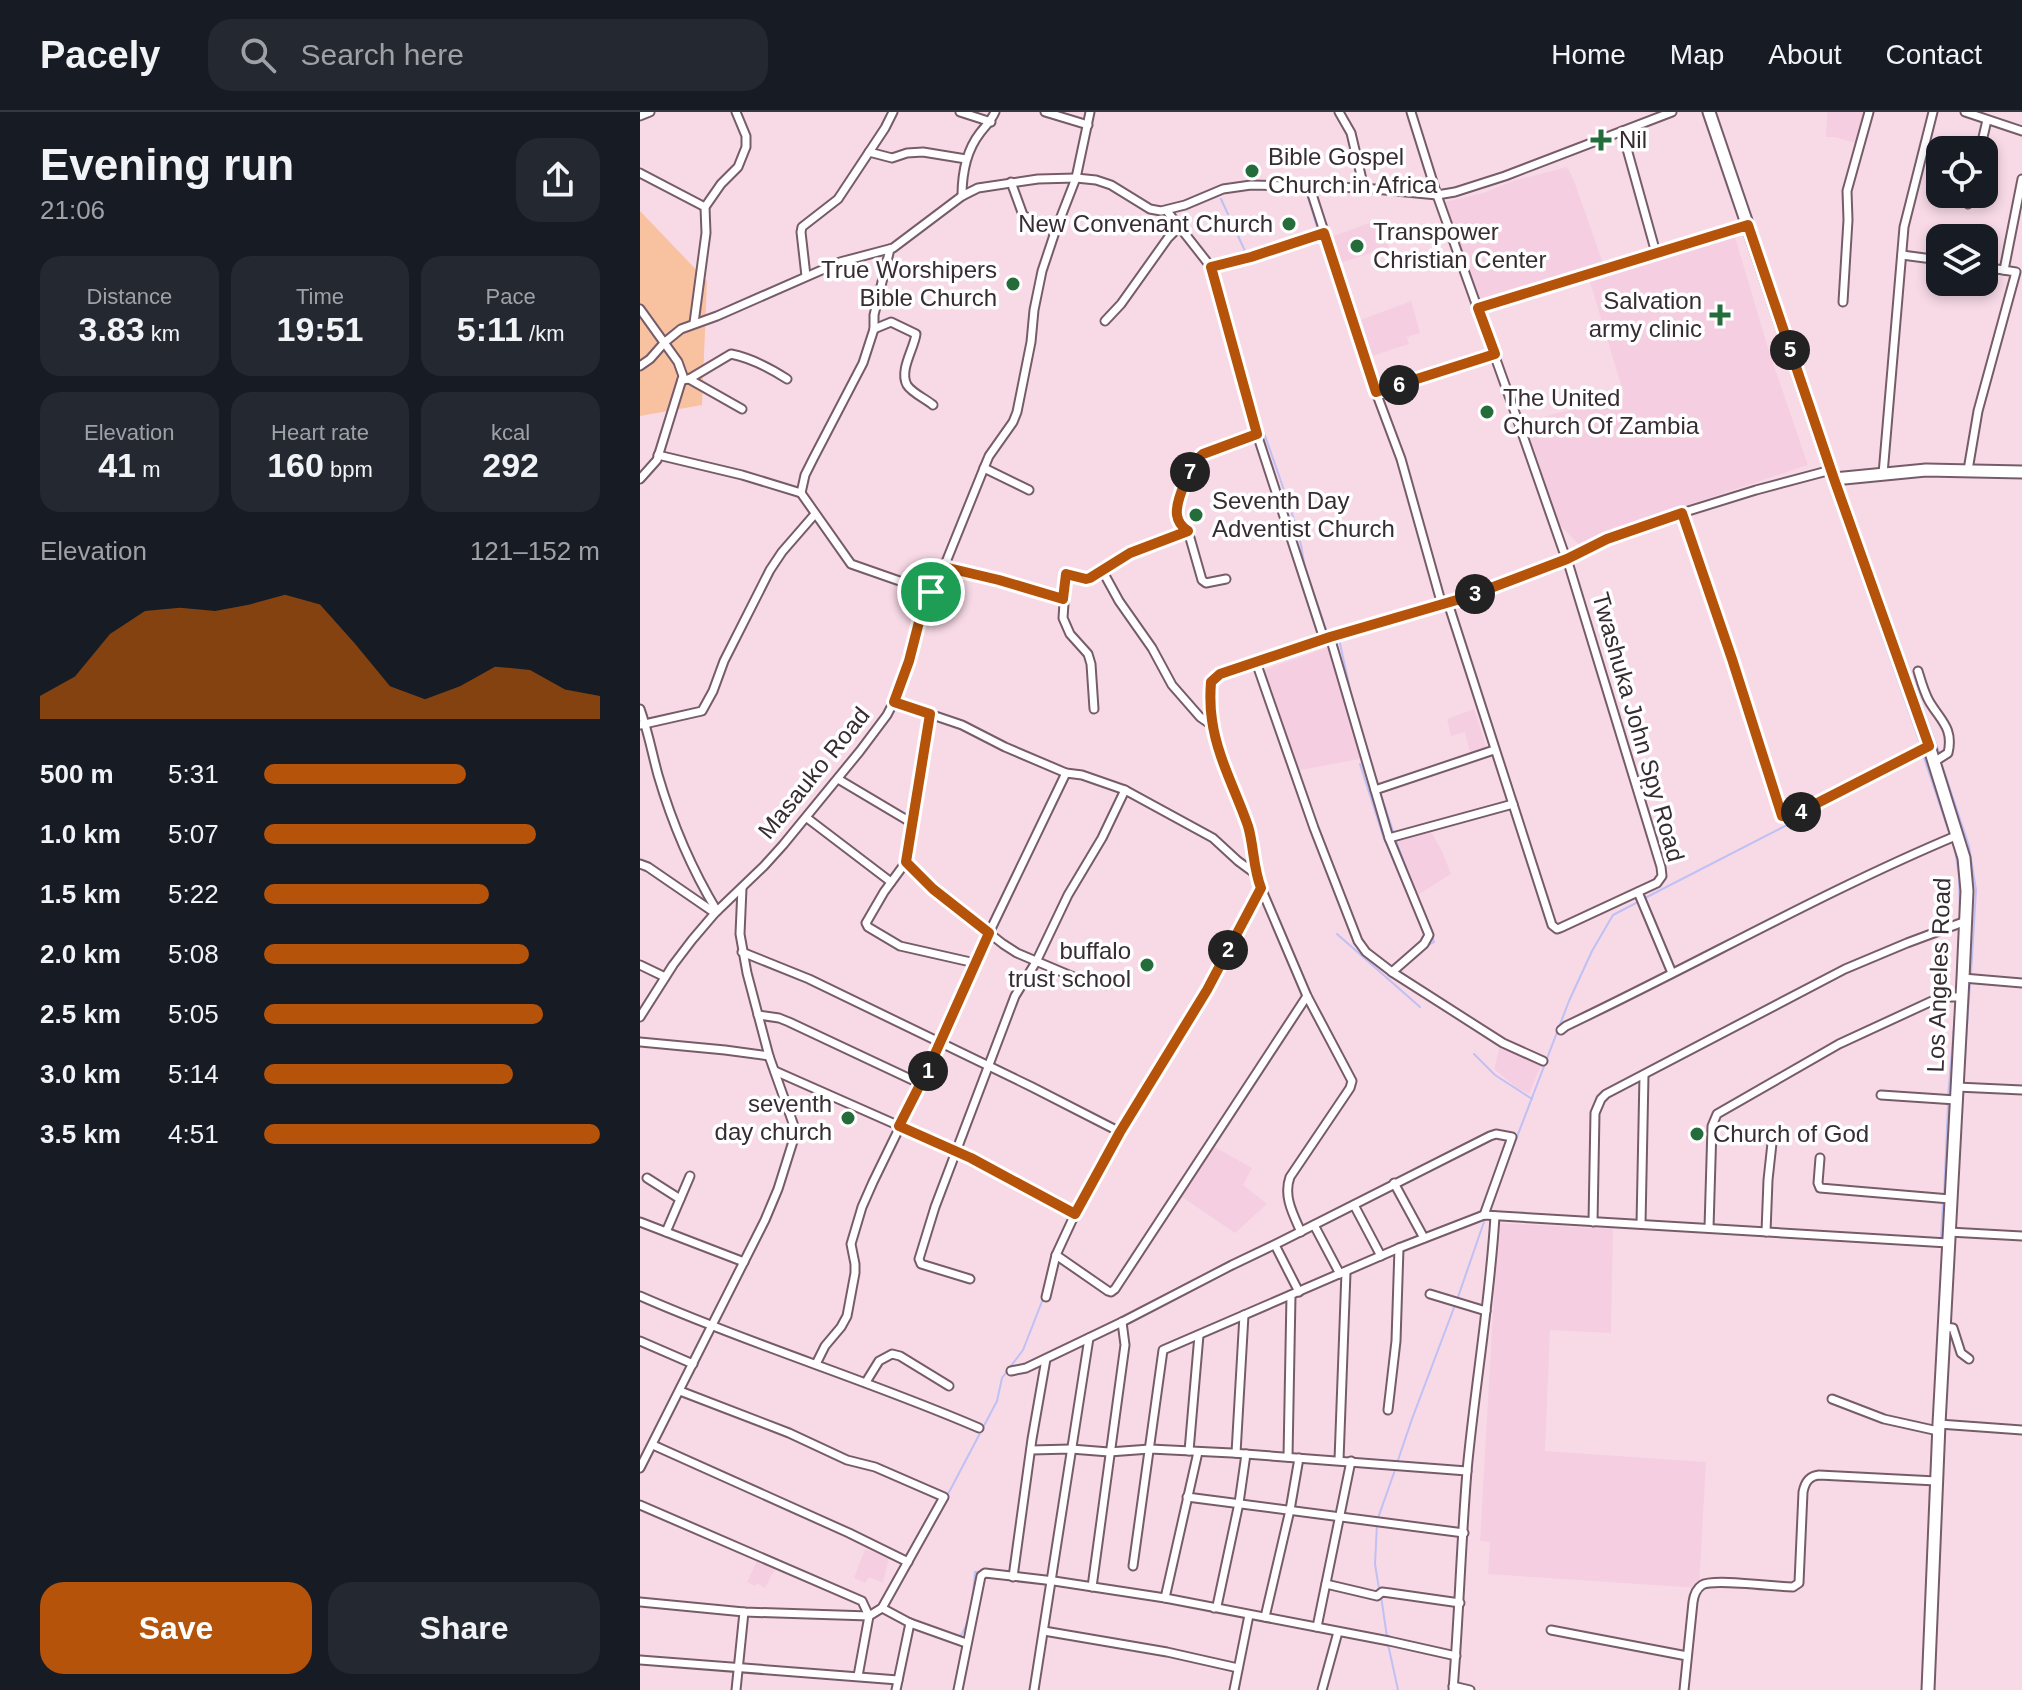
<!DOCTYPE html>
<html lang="en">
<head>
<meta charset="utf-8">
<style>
  body { margin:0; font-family:Arial,sans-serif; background:#242831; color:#f1f3f6; height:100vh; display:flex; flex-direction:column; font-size:30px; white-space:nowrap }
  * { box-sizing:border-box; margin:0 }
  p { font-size:26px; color:#9ea1a6 }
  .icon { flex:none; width:44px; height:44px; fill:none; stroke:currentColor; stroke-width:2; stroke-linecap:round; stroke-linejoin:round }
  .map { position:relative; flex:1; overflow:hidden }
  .drawer { display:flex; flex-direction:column; background:#171b24; width:640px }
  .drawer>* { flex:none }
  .controls { position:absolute; left:1286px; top:24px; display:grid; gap:16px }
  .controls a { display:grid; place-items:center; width:72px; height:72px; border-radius:16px; background:#171b24; box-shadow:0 4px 12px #0003; font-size:40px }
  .pin { position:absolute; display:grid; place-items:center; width:68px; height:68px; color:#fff; margin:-34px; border:4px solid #fff; border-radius:50%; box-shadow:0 2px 8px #0007 }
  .km { position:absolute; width:40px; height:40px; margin:-20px; border-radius:50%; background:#222; color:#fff; font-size:22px; line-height:40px; text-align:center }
  .round { display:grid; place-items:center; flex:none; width:84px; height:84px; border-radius:24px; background:#242831 }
  .overview { display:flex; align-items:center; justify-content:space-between; height:136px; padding:0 40px }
  h1 { font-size:44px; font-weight:700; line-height:60px }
  .stats { display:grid; grid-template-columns:repeat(3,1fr); gap:12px; height:136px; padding:8px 40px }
  .stats div { display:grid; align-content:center; border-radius:20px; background:#242831; text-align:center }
  .stats b { font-size:34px; font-weight:700 }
  .stats small { font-size:22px; font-weight:400 }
  .stats p { font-size:22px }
  .chart { height:224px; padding:16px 40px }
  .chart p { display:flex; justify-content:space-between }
  .chart svg { width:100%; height:144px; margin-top:8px; fill:#b45309; opacity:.7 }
  .primary-button { display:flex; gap:16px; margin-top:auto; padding:16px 40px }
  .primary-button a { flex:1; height:92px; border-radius:24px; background:#b45309; color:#fff; font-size:32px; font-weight:700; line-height:92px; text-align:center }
  .primary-button a+a { background:#242831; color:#f1f3f6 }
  ul { padding:0 40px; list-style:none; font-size:26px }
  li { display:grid; grid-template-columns:128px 96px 1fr; align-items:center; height:60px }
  li i { height:20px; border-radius:10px; background:#b45309 }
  header { display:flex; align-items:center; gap:48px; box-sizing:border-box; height:112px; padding:0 40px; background:#171b24; border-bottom:2px solid #363941 }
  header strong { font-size:38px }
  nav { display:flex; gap:44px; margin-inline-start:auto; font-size:28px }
  .search { width:560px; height:72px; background:#242831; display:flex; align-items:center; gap:20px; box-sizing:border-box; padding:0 28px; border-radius:24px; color:#9ea1a6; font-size:30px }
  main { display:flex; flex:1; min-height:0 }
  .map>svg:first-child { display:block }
  .built { fill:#f5cfe1 }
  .green { fill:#f8c2a1 }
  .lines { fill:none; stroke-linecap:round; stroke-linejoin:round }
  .stream { stroke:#bfc0f3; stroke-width:2 }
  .street-casing { stroke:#765c69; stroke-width:11 }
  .secondary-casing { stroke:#765c69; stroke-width:15 }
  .street { stroke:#fff; stroke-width:7 }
  .secondary { stroke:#fff; stroke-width:11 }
  .route-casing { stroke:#fff; stroke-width:16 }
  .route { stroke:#b45309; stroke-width:10 }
  .poi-dot { fill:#246d3a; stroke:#fff; stroke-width:3 }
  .labels { text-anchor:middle; stroke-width:7; stroke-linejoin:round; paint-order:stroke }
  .poi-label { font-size:24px; fill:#372c31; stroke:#fff; text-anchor:start }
  .street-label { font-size:24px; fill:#372c31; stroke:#fff }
</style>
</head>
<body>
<header>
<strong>Pacely</strong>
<div class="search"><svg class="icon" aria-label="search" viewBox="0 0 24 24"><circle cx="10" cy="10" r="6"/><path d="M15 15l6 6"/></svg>Search here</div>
<nav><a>Home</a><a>Map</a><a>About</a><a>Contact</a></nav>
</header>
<main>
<section class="drawer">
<div class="overview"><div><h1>Evening run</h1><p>21:06</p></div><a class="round"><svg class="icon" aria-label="share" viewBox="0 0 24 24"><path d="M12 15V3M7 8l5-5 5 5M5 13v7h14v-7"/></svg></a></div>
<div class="stats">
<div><p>Distance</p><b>3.83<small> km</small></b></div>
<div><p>Time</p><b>19:51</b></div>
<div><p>Pace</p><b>5:11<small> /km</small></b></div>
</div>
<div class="stats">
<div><p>Elevation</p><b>41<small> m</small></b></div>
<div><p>Heart rate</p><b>160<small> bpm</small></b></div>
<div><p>kcal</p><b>292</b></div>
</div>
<div class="chart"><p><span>Elevation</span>121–152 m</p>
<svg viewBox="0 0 160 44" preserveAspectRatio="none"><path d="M0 44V37L10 31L20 18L30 11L40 10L50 11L60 9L70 6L80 9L90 21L100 34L110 38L120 34L130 28L140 29L150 35L160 37V44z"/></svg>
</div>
<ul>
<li><b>500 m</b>5:31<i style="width:60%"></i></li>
<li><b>1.0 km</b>5:07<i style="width:81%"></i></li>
<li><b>1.5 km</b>5:22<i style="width:67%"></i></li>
<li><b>2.0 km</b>5:08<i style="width:79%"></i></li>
<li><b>2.5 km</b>5:05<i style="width:83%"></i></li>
<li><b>3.0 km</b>5:14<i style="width:74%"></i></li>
<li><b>3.5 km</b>4:51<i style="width:100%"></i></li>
</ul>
<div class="primary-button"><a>Save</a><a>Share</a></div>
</section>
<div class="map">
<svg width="1382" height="1578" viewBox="0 0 1382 1578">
  <rect width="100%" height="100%" fill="#f8dae7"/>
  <!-- built -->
  <g class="built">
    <path d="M1187 0H1232L1218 32 1195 25H1186Z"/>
    <path d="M927 55 933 66 963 151 959 155 839 193 805 90 843 81 876 68Z"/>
    <path d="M740 107 749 135 697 152 688 126Z"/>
    <path d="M1094 122 1129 239 1168 353 1015 404 940 434 919 412 885 310 984 283 949 167Z"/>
    <path d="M771 189 780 221 767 225 769 232 726 246 715 210Z"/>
    <path d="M692 534 725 646 650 660 621 559Z"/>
    <path d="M834 597 848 640 831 645 825 620 811 624 807 607Z"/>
    <path d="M790 718 802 739 811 762 776 784 757 726Z"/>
    <path d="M860 934 902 951 889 982 877 976 854 957Z"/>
    <path d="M573 1034 612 1056 603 1073 627 1092 595 1121 542 1085Z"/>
    <path d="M858 1111 973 1117 971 1221 910 1218 905 1339 1066 1350 1059 1476 848 1462 850 1430 840 1429Z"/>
    <path d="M225 1437 249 1445 243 1471 229 1465 225 1471 214 1466Z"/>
    <path d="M118 1447 136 1455 125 1476 117 1471 115 1474 107 1470Z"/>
  </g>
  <!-- green -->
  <path class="green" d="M0 99 67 169 62 293 0 304Z"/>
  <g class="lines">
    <!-- stream -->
    <g class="stream">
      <path d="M668 85 679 122"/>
      <path d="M581 87 605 139 584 148"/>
      <path d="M680 127 705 196"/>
      <path d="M579 162 609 278 651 398 661 433 665 456 687 520 711 512 796 491 797 488"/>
      <path d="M1206 382 1299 640"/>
      <path d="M1196 393 1281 634"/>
      <path d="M747 512 788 502"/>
      <path d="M699 527 713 591"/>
      <path d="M715 598 723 626"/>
      <path d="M1283 643 1310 723"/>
      <path d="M720 652 743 724 777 804"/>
      <path d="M1302 653 1329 734 1336 778 1331 862"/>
      <path d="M732 656 738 672"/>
      <path d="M740 680 754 722"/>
      <path d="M756 728 774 778"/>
      <path d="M1315 737 1319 765 1320 803"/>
      <path d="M1005 786 1283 643"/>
      <path d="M697 822 780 895"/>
      <path d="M787 834 794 830 792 825"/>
      <path d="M751 855 768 842"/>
      <path d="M1316 882 1319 837"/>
      <path d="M834 942 855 963 892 987"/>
      <path d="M1323 970 1330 872"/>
      <path d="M1308 985 1316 890"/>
      <path d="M859 1072 929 889 952 839 973 803 998 790"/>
      <path d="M446 1074 474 1019"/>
      <path d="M1304 1082 1308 992"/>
      <path d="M1301 1126 1303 1088"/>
      <path d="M405 1173C409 1150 415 1131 427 1111"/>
      <path d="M817 1188 845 1107"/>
      <path d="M757 1351 772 1307 815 1193"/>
      <path d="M307 1384 357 1289 362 1266 383 1238 403 1187"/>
      <path d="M738 1406 755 1358"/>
      <path d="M737 1412 735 1452 739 1477"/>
      <path d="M427 1467 448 1470"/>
      <path d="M741 1484 747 1525"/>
      <path d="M264 1504 284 1512"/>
      <path d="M319 1526C332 1509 333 1481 335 1460H340"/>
      <path d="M748 1532 758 1578"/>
    </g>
    <defs>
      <g id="street">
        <path d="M320 0 351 10"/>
        <path d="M405 0 448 13"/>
        <path d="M699 0 711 21 724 76"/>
        <path d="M771 0 797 83 873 295 923 438 927 447 1021 755 1022 764 1017 771 920 816 917 817 912 813 808 491"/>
        <path d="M1325 0 1382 19"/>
        <path d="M0 4 10 0"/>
        <path d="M982 19 1016 141"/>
        <path d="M1340 38 1347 8"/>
        <path d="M229 40 252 46 267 41 283 40 326 47"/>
        <path d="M0 61 65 95"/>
        <path d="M371 70 383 103 415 120"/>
        <path d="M669 73 737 283 761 347 802 493"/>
        <path d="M322 84C322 62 326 39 340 21 346 13 351 9 355 0"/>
        <path d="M1328 92 1330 82"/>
        <path d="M527 99 571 155 617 322 684 527"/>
        <path d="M1262 143 1300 148"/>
        <path d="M571 155 611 145 684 121"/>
        <path d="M1364 158 1382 67"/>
        <path d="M166 164 161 120 162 115 198 87 245 16 253 0"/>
        <path d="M1203 190 1208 108 1207 79 1229 0"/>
        <path d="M838 196 1108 113"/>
        <path d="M0 197 38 250 43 264 17 348 0 367"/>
        <path d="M465 209 481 192 528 126 539 115"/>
        <path d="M54 211 66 121 65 95 81 72 98 55 106 35V24L96 0"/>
        <path d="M234 217 251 210 276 222C274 237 259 258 267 273 272 281 286 287 293 293"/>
        <path d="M0 254 10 247 25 230 41 217 77 204 200 150 253 136 322 84 338 76 398 67 436 66 456 68 471 73 510 97 521 99 545 93 583 77 611 73 724 76 797 83 815 80 865 64 1032 0"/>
        <path d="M49 267 102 297"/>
        <path d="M42 268 49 267 91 242C111 246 130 256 147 267"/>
        <path d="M736 280 855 242"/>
        <path d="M18 343 102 363 161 381 211 452 291 480"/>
        <path d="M344 356 389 378"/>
        <path d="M1328 358 1338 299 1376 160 1344 155"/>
        <path d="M1243 362 1264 115 1293 0"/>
        <path d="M161 381 165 363 173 347 223 251 234 217V203L250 137"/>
        <path d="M1042 401 1092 547 1142 704 1150 705 1289 634"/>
        <path d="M304 455 359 468 423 487"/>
        <path d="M462 458 479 489 512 536 532 573 560 605 573 614"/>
        <path d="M586 467 566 471 562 468 548 419C542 415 538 411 537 403 535 390 550 358 557 347L563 342 617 322"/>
        <path d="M616 550 674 716 718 829 726 840 752 860 784 832 789 823 749 726 690 525"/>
        <path d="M1278 559C1281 569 1284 580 1289 589 1300 608 1314 616 1308 641L1294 650"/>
        <path d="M254 590 322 613 365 635 426 661 442 663 485 678 573 726 598 749 617 763"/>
        <path d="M0 597C8 619 12 641 18 663 32 711 51 756 77 799"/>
        <path d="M454 597 451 552 448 542 430 522 423 506 426 462 446 467 450 466 490 441 548 419"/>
        <path d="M290 602 266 750 244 780 226 811 228 815 260 834 335 851"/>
        <path d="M0 613 62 599 73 579 84 549 130 458 142 440 175 402"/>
        <path d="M198 667 272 711"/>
        <path d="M735 678 854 638"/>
        <path d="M167 706 251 770"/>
        <path d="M749 726 873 692"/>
        <path d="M266 750 293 777 363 832 377 841 436 866 466 873 473 870"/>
        <path d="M0 752 8 755 75 801"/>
        <path d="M621 776 667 884 712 969 710 976 650 1065C643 1084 653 1102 661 1120"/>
        <path d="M998 780 1032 861"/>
        <path d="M102 840 169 867 392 975 480 1020"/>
        <path d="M0 853 25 865"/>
        <path d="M752 860 863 931 903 949"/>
        <path d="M1323 866 1382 871"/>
        <path d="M118 903 139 906 149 910 281 972"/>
        <path d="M0 905 33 853 52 828 75 801 124 754 143 733 220 639 247 603 261 576 277 518 287 491 304 455 344 356 349 344 373 310 377 300 391 230 394 198 402 159 415 120 436 66 450 0"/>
        <path d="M921 918 926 914C1057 852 1184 779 1318 723"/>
        <path d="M0 930 85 938 129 944"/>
        <path d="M135 959 316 1039 435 1102"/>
        <path d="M1317 975 1382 978"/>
        <path d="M1241 983 1316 988"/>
        <path d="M1180 1046 1178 1071 1180 1076 1310 1087"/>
        <path d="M7 1066 40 1087"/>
        <path d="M754 1071 784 1126"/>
        <path d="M714 1093 741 1144"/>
        <path d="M0 1110 104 1150"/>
        <path d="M953 1110 955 1001 961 987 966 982 1205 857 1267 831 1326 809"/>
        <path d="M1001 1112 1004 963"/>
        <path d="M674 1113 700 1162"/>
        <path d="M1069 1116 1072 1014 1077 1002 1199 932 1292 889 1307 885H1323"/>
        <path d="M26 1120 50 1064"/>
        <path d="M1126 1120 1128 1068 1133 1022"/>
        <path d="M1309 1120 1382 1124"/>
        <path d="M635 1133 659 1180"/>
        <path d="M416 1143 468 1179 471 1180 475 1177 667 884"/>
        <path d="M330 1167 281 1152 279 1147 295 1095 375 884 396 850 428 783 462 726 485 678"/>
        <path d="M790 1182 846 1199"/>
        <path d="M0 1184C111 1233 228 1268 339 1316"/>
        <path d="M406 1185 416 1143 435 1102 480 1020 567 878 621 776C613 756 615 734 608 714 593 670 569 630 570 582 570 581 571 570 571 570 573 565 577 564 580 562L684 527 827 485 927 447 967 427 1016 409 1116 378 1191 358"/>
        <path d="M1304 1215 1313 1216 1321 1241 1329 1247"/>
        <path d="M0 1229 53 1252"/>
        <path d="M176 1252 185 1234 201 1215 207 1204 215 1161V1152L211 1132 222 1095 233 1070 290 953 349 821 426 661"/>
        <path d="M371 1259 386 1256 482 1210 592 1153 642 1129 850 1024 856 1022 872 1025 844 1103"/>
        <path d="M226 1270 239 1249 252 1242 260 1244 309 1274"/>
        <path d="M1192 1287 1244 1307 1298 1319"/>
        <path d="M748 1298 756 1229 759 1136"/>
        <path d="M1299 1312 1382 1318"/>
        <path d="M13 1333 209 1421 268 1450"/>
        <path d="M391 1338 431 1337 469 1340 510 1337 592 1341 827 1359"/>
        <path d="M549 1339 559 1223"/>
        <path d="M596 1341 604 1203"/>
        <path d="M648 1345 651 1183"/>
        <path d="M699 1348 706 1160"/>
        <path d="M0 1356 125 1108 138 1077 155 1023 154 1014 129 944 107 861 100 822 102 776"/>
        <path d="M547 1385 824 1421"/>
        <path d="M0 1393 222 1489 229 1504 218 1564"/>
        <path d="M493 1454 523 1238 759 1136 844 1103 1308 1131"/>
        <path d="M373 1465 392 1327 406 1247"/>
        <path d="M686 1472 737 1484 742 1480 750 1481 820 1491"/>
        <path d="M452 1475 485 1233 482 1210"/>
        <path d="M525 1486 558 1340"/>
        <path d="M0 1490 104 1500 229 1504 242 1496 304 1385 235 1355 207 1348 149 1321 40 1279"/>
        <path d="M242 1496 270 1511 326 1531"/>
        <path d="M574 1496 577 1494 599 1391 606 1342"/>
        <path d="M625 1505 650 1398 659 1346"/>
        <path d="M677 1515 711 1349"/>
        <path d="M911 1518 1047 1544"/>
        <path d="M404 1519 527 1540 598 1556"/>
        <path d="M0 1548 258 1568"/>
        <path d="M813 1574 830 1578"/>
        <path d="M96 1578 104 1500"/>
        <path d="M256 1578 270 1511"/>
        <path d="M318 1578 341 1464 345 1461 414 1469 525 1486 749 1529 816 1544"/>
        <path d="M394 1578 449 1226"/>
        <path d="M594 1578 609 1503"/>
        <path d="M682 1578 698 1520"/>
        <path d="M813 1578C819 1505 821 1432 827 1359 835 1273 850 1189 855 1104"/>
        <path d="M1044 1578 1053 1490C1054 1483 1056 1477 1062 1473 1073 1466 1136 1475 1153 1475L1159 1471 1163 1380C1165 1370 1169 1364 1179 1363L1296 1369"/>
      </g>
      <g id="secondary">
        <path d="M1069 0 1194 367 1289 634 1324 746 1327 779 1323 866 1299 1312 1288 1578"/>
        <path d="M1194 367 1286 358 1382 360"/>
      </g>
    </defs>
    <!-- street casing -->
    <use href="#street" class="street-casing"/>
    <!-- secondary casing -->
    <use href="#secondary" class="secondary-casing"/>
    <!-- street -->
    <use href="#street" class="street"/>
    <!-- secondary -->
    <use href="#secondary" class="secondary"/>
  </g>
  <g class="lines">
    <defs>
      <path id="route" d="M1108 113 1194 367 1289 634 1150 705 1142 704 1092 547 1042 401 967 427 927 447 827 485 690 525 580 562 571 570C570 583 570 595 572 608 577 645 596 679 608 714 614 734 613 756 621 776L567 878 480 1020 435 1102 331 1046 259 1014 290 953 349 821 293 777 266 750 290 602 254 590 269 549 279 510 304 455 359 468 423 487 426 462 446 467 450 466 490 441 548 419C542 415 538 411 537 403 535 389 552 350 563 342L617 322 571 155 611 145 684 121 736 280 855 242 838 196Z"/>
    </defs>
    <!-- route casing -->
    <use href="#route" class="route-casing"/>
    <!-- route -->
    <use href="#route" class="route"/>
  </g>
  <!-- markers -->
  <g class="poi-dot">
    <path d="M957 16h8v8h8v8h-8v8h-8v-8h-8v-8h8z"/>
    <circle cx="612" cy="59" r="8"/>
    <circle cx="649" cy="112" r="8"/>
    <circle cx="717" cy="134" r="8"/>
    <circle cx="373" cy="172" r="8"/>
    <path d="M1076 191h8v8h8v8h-8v8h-8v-8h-8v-8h8z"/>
    <circle cx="847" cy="300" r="8"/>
    <circle cx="556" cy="403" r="8"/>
    <circle cx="507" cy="853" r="8"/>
    <circle cx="208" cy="1006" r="8"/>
    <circle cx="1057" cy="1022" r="8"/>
  </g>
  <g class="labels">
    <!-- poi labels -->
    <g class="poi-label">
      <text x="979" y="36">Nil</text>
      <text x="628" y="53">Bible Gospel<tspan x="628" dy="28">Church in Africa</tspan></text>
      <text x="633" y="120" text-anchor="end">New Convenant Church</text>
      <text x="733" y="128">Transpower<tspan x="733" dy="28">Christian Center</tspan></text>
      <text x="357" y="166" text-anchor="end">True Worshipers<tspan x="357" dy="28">Bible Church</tspan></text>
      <text x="1062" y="197" text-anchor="end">Salvation<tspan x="1062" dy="28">army clinic</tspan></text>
      <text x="863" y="294">The United<tspan x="863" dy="28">Church Of Zambia</tspan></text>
      <text x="572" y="397">Seventh Day<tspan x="572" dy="28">Adventist Church</tspan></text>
      <text x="491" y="847" text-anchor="end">buffalo<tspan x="491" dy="28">trust school</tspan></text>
      <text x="192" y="1000" text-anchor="end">seventh<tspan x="192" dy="28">day church</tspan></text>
      <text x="1073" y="1030">Church of God</text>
    </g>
    <!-- street labels -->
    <g class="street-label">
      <text transform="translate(998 615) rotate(74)" y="8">Twashuka John Spy Road</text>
      <text transform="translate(174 661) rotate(-51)" y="8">Masauko Road</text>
      <text transform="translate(1299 863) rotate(-88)" y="8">Los Angeles Road</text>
    </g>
  </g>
</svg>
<div class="controls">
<a><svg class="icon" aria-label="locate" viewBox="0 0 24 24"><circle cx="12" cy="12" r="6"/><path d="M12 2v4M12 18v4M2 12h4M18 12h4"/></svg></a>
<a><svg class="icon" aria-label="layers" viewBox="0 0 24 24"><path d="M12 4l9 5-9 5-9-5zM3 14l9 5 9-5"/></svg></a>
</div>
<div class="pin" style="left:291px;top:480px;background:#1e9e55"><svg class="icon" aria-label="arrive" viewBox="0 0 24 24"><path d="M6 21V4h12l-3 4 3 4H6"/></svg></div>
<b class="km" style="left:288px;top:959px">1</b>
<b class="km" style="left:588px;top:838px">2</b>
<b class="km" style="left:835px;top:482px">3</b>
<b class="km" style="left:1161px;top:700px">4</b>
<b class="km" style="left:1150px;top:238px">5</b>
<b class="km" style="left:759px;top:273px">6</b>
<b class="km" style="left:550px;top:360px">7</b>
</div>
</main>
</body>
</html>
